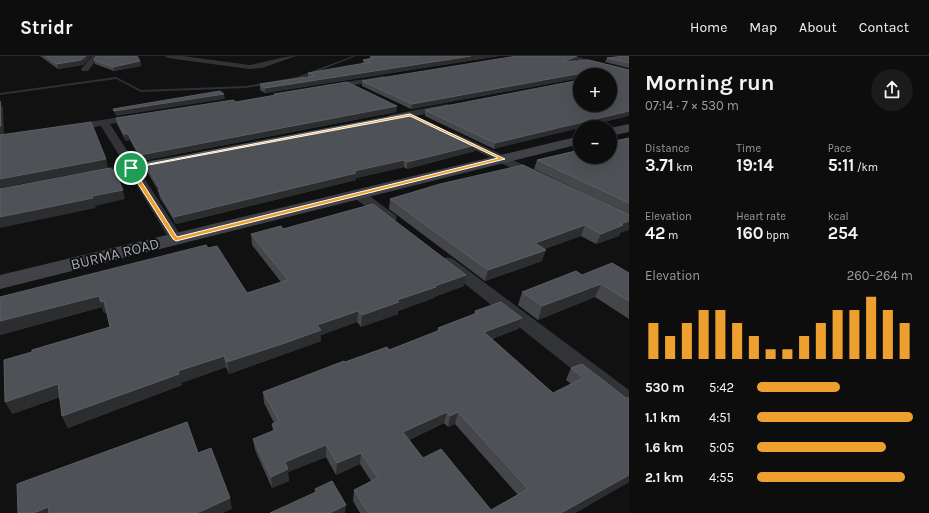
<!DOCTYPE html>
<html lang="en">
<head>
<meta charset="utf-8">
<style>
  body { margin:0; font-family:Karla,sans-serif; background:#1b1b1c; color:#f1f3f6; height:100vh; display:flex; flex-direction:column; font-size:15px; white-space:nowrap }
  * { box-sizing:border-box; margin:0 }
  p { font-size:13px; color:#9a9c9e }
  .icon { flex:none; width:22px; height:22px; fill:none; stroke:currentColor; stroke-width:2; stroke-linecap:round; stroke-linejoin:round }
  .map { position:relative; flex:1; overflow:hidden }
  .drawer { display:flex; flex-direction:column; background:#0d0d0e; width:300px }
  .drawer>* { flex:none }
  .controls { position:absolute; left:573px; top:12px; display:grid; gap:8px }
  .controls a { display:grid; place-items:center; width:44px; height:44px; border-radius:50%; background:#0d0d0e; box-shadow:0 4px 16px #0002,0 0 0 1px #2d2d2e; font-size:20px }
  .pin { position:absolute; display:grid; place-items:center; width:34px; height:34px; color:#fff; margin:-17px; border:2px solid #fff; border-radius:50%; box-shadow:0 1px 4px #0007 }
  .round { display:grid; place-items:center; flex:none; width:42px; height:42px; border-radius:21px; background:#1b1b1c }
  .headline { display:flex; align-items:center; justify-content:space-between; height:68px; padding:0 16px }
  h1 { font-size:22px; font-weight:700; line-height:30px }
  .figures { display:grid; grid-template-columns:repeat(3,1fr); gap:6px; height:68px; padding:4px 16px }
  .figures div { display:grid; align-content:center }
  .figures b { font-size:17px; font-weight:700 }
  .figures small { font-size:11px; font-weight:400 }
  .figures p { font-size:11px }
  .chart { height:112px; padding:8px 16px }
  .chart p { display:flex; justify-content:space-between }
  .chart svg { width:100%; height:72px; margin-top:4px; stroke:#eea02e; stroke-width:6 }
  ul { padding:0 16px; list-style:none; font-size:13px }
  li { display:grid; grid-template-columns:64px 48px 1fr; align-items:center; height:30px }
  li i { height:10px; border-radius:5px; background:#eea02e }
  header { display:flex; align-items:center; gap:24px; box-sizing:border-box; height:56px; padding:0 20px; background:#0d0d0e; border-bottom:1px solid #2d2d2e }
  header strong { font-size:19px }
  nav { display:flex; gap:22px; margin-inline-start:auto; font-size:14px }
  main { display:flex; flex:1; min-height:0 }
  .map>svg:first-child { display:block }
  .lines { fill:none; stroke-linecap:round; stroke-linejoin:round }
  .stream { fill:#2a3238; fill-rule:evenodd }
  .street { fill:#323337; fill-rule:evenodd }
  .secondary { fill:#404247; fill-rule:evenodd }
  .wall { fill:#44464a; fill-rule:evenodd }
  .shaded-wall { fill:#2b2d2f }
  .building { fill:#4e5155; stroke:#5b5f64; fill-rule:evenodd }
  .route { fill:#eea02e; stroke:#fff; fill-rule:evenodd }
  .labels { text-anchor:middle; stroke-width:3.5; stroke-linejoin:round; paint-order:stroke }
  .street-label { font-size:15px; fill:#a2a9b3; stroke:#0c0c0d }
</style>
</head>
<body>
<header>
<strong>Stridr</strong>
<nav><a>Home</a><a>Map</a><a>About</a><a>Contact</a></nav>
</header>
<main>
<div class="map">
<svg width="629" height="457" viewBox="0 0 629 457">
  <rect width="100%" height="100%" fill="#111112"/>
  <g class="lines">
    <!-- stream -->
    <path class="stream" d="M353 0H356L299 23 246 32 141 36 116 23 0 39V37L116 21 141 34 246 30 297 21Z"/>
    <!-- street -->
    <g class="street">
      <path d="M92 0H99L88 15H82L81 13Z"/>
      <path d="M165 0H183L249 9C265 7 280 0 296 0L262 12 249 13 168 2Z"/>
      <path d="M563 0H574L629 14V18Z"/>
      <path d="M384 20 388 22 387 24 327 33 323 31 327 29Z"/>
      <path d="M448 48 453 51 451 53 390 65 385 62 390 59Z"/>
      <path d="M139 58 142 59 144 61 142 63 110 68 135 107 167 102 171 103 173 105 171 107 139 114 183 183 181 186 176 187 171 186 129 116 91 123 87 122 85 119 87 116 91 115 125 109 101 70 70 75 65 72 70 69Z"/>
      <path d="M455 77 541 117 543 120 541 123H533L451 82 450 80Z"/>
      <path d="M358 134 363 135 395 159 397 162 395 165 390 166 385 165 353 141 352 138 353 135Z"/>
      <path d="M447 201 453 203 629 334V355L621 352 441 209 439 206 441 203Z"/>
    </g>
    <!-- secondary -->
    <g class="secondary">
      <path d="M629 68V76L610 80V72Z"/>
      <path d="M580 80V88L0 233V219Z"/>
    </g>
  </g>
  <!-- wall -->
  <g class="wall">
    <path d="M40 0H91L83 9 58 13Z"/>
    <path d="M370 0H499L265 37 260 34V28L308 21V17L363 8V4L370 2Z"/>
    <path d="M629 0V12L605 6 607 2Z"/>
    <path d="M94 4 140 5 141 10 114 15 95 8Z"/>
    <path d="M576 5 629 14 494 93 425 60V54L610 19H580V22L411 53 362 30V25Z"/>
    <path d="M274 38 397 50 396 56 141 105 130 84 126 85 117 68 116 62 236 46 274 39Z"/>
    <path d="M629 82V165L620 177 619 180 596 188 581 180 544 193 542 205 485 225 389 153 390 143 608 149 534 113 537 104Z"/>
    <path d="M476 89 475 95 407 113 404 111 356 122V124L176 168 160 142 158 134 146 114 145 107Z"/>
    <path d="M283 173 464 230 434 241V242L398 255V258L361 271 357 266 321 279V285L229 318 226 311 181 327 182 329 68 372 62 360 60 341 12 358 110 271 107 256 104 257 102 251 0 279V241L208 192 247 237 281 226 252 189 251 178Z"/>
    <path d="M629 217V263L595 241 538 264 518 249 522 236 582 219Z"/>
    <path d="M475 255 522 262 518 273 492 283 553 337 571 328 566 324 571 312 582 308 629 426 575 457H360L353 445 354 434 371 425 360 408 336 419 326 401 288 416 289 425 272 432 255 394 253 383 273 375 272 368 274 367 264 347 263 336 345 306 389 294 437 276 438 272 474 258ZM444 367 448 371 455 368 518 439 491 454 423 402 409 384Z"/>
  </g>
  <!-- shaded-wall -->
  <g class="shaded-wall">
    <path d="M86 0H91L83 9 58 13 57 8Z"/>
    <path d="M471 0H499L265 37V32Z"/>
    <path d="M577 0 576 5 563 6Z"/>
    <path d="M140 5 141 10 114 15 113 11Z"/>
    <path d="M582 17V19H580V22L411 53 412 48Z"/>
    <path d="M224 38 225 43 116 60 114 55Z"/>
    <path d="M0 45 3 52 4 78 0 79Z"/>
    <path d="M397 50 396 56 141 105 140 99Z"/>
    <path d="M629 55V60L584 71H580V72L494 93 495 87Z"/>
    <path d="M124 78H128L130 84 126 85Z"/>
    <path d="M476 89 475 95 407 113V106Z"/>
    <path d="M106 103 108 112 0 132V123Z"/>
    <path d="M404 104V111L356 122V124L176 168 174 161 354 115Z"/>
    <path d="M123 134 125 143 95 150 96 152 0 172V161L92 140Z"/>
    <path d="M629 165V174L620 177 619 180 596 188 601 178 620 168Z"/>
    <path d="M585 169 581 180 531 198 535 187Z"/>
    <path d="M546 194 542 205 485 225 488 214Z"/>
    <path d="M466 219 464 230 434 241V242L398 255V258L361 271 362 259 397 244 435 230Z"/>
    <path d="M601 228 595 241 538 264 542 250Z"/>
    <path d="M99 240 104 245 107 256 104 257 102 251 0 279V265Z"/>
    <path d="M358 255 357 266 321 279V285L229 318 227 306 317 269Z"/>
    <path d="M522 262 518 273 481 287 484 276Z"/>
    <path d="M224 300 226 311 181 327 182 329 68 372 62 360 178 315Z"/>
    <path d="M58 328 63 340 12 358 5 346Z"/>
    <path d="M447 356 444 367 401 387 403 376Z"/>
    <path d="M458 356 455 368 448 371 450 360Z"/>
    <path d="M326 389V401L288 416 289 425 272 432 271 421 285 406Z"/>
    <path d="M361 397 360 408 336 419 337 407Z"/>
    <path d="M629 419V426L575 457H561Z"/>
    <path d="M230 442 232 453 223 457H197Z"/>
    <path d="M346 449 345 457H330Z"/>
    <path d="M48 451 51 457H34Z"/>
  </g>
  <!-- building -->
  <g class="building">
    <path d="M45 0H86L81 4 57 8Z"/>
    <path d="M96 0H137L140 5 113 11 94 4Z"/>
    <path d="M370 0H471L265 32 260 28 314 20 308 17 371 6 363 4 374 2Z"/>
    <path d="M517 0H577L563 6 589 4 629 14V55L495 87 425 54 580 24V49H610V19H582V17L412 48 362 25Z"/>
    <path d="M624 0H629V7L607 2Z"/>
    <path d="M347 26 397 50 140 99 128 78H124L116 62 233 44 236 46 276 39 274 38Z"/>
    <path d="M220 35 224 38 114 55 113 53Z"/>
    <path d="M0 45 1 70H0Z"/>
    <path d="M409 57 476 89 407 106 404 104 354 115 356 117 174 161 158 134H161L145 107Z"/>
    <path d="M91 66 106 103 0 123V79Z"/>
    <path d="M629 82V147L537 104 580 94V101H610V86Z"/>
    <path d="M523 109 629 159V165L620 168 623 169 601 178 585 169 535 187 546 194 488 214 390 143 440 128Z"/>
    <path d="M110 112 111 114H114L123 134 92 140 93 142 0 161V133Z"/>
    <path d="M373 148 466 219 435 230 436 231 397 244 399 246 362 259 358 255 317 269 321 274 285 287 227 306 224 300 178 315 179 318 62 360 58 328 5 346 4 304 32 296V294L110 271 104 245 101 246 99 240 0 265V241L206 189 208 192 217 190 247 237 288 224 251 178 281 170 283 173Z"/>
    <path d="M612 207 629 217V245L601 228 542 250 522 236 576 215 582 219Z"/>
    <path d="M501 246 522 262 484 276 553 337 583 322 571 312 582 308 626 342H629V419L561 457H368L354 434 378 422 361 397 337 407 326 389 285 406 288 413 271 421 253 383 275 374 272 368 279 365 263 336 344 305 345 306 387 291 389 294 440 274 438 272 477 257 475 255ZM447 356 450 360 458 356 528 433 491 454 441 393 423 402 403 376Z"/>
    <path d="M187 366 198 397 211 392 230 442 197 457H49L48 451 34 457H18L17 428Z"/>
    <path d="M332 425 346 449 330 457H270L316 436 315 433Z"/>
  </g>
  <!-- route -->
  <path class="route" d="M410 58 505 103 176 185 173 183 128 112ZM410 60 498 102 177 181 133 112Z"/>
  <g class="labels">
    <!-- street labels -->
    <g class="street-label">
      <text transform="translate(115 198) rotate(-14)" y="5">BURMA ROAD</text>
    </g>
  </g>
</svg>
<div class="controls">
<a>+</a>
<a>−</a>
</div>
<div class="pin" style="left:131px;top:112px;background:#1e9e55"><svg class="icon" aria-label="arrive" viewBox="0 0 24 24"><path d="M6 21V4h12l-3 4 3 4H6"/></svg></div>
</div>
<section class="drawer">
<div class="headline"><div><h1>Morning run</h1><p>07:14 · 7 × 530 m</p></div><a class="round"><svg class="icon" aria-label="share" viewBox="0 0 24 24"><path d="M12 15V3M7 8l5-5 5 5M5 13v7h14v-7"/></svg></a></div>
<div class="figures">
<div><p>Distance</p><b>3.71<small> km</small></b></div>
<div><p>Time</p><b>19:14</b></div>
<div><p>Pace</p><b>5:11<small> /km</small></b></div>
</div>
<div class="figures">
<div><p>Elevation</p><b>42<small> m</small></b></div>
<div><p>Heart rate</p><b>160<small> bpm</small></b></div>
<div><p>kcal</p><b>254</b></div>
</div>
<div class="chart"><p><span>Elevation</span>260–264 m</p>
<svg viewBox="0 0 160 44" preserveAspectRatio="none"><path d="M5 44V22M15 44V30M25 44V22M35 44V14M45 44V14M55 44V22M65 44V30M75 44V38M85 44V38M95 44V30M105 44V22M115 44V14M125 44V14M135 44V6M145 44V14M155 44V22"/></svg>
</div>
<ul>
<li><b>530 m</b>5:42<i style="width:53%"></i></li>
<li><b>1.1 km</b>4:51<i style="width:100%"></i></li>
<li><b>1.6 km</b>5:05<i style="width:83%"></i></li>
<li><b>2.1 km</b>4:55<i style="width:95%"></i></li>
</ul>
</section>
</main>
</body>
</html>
